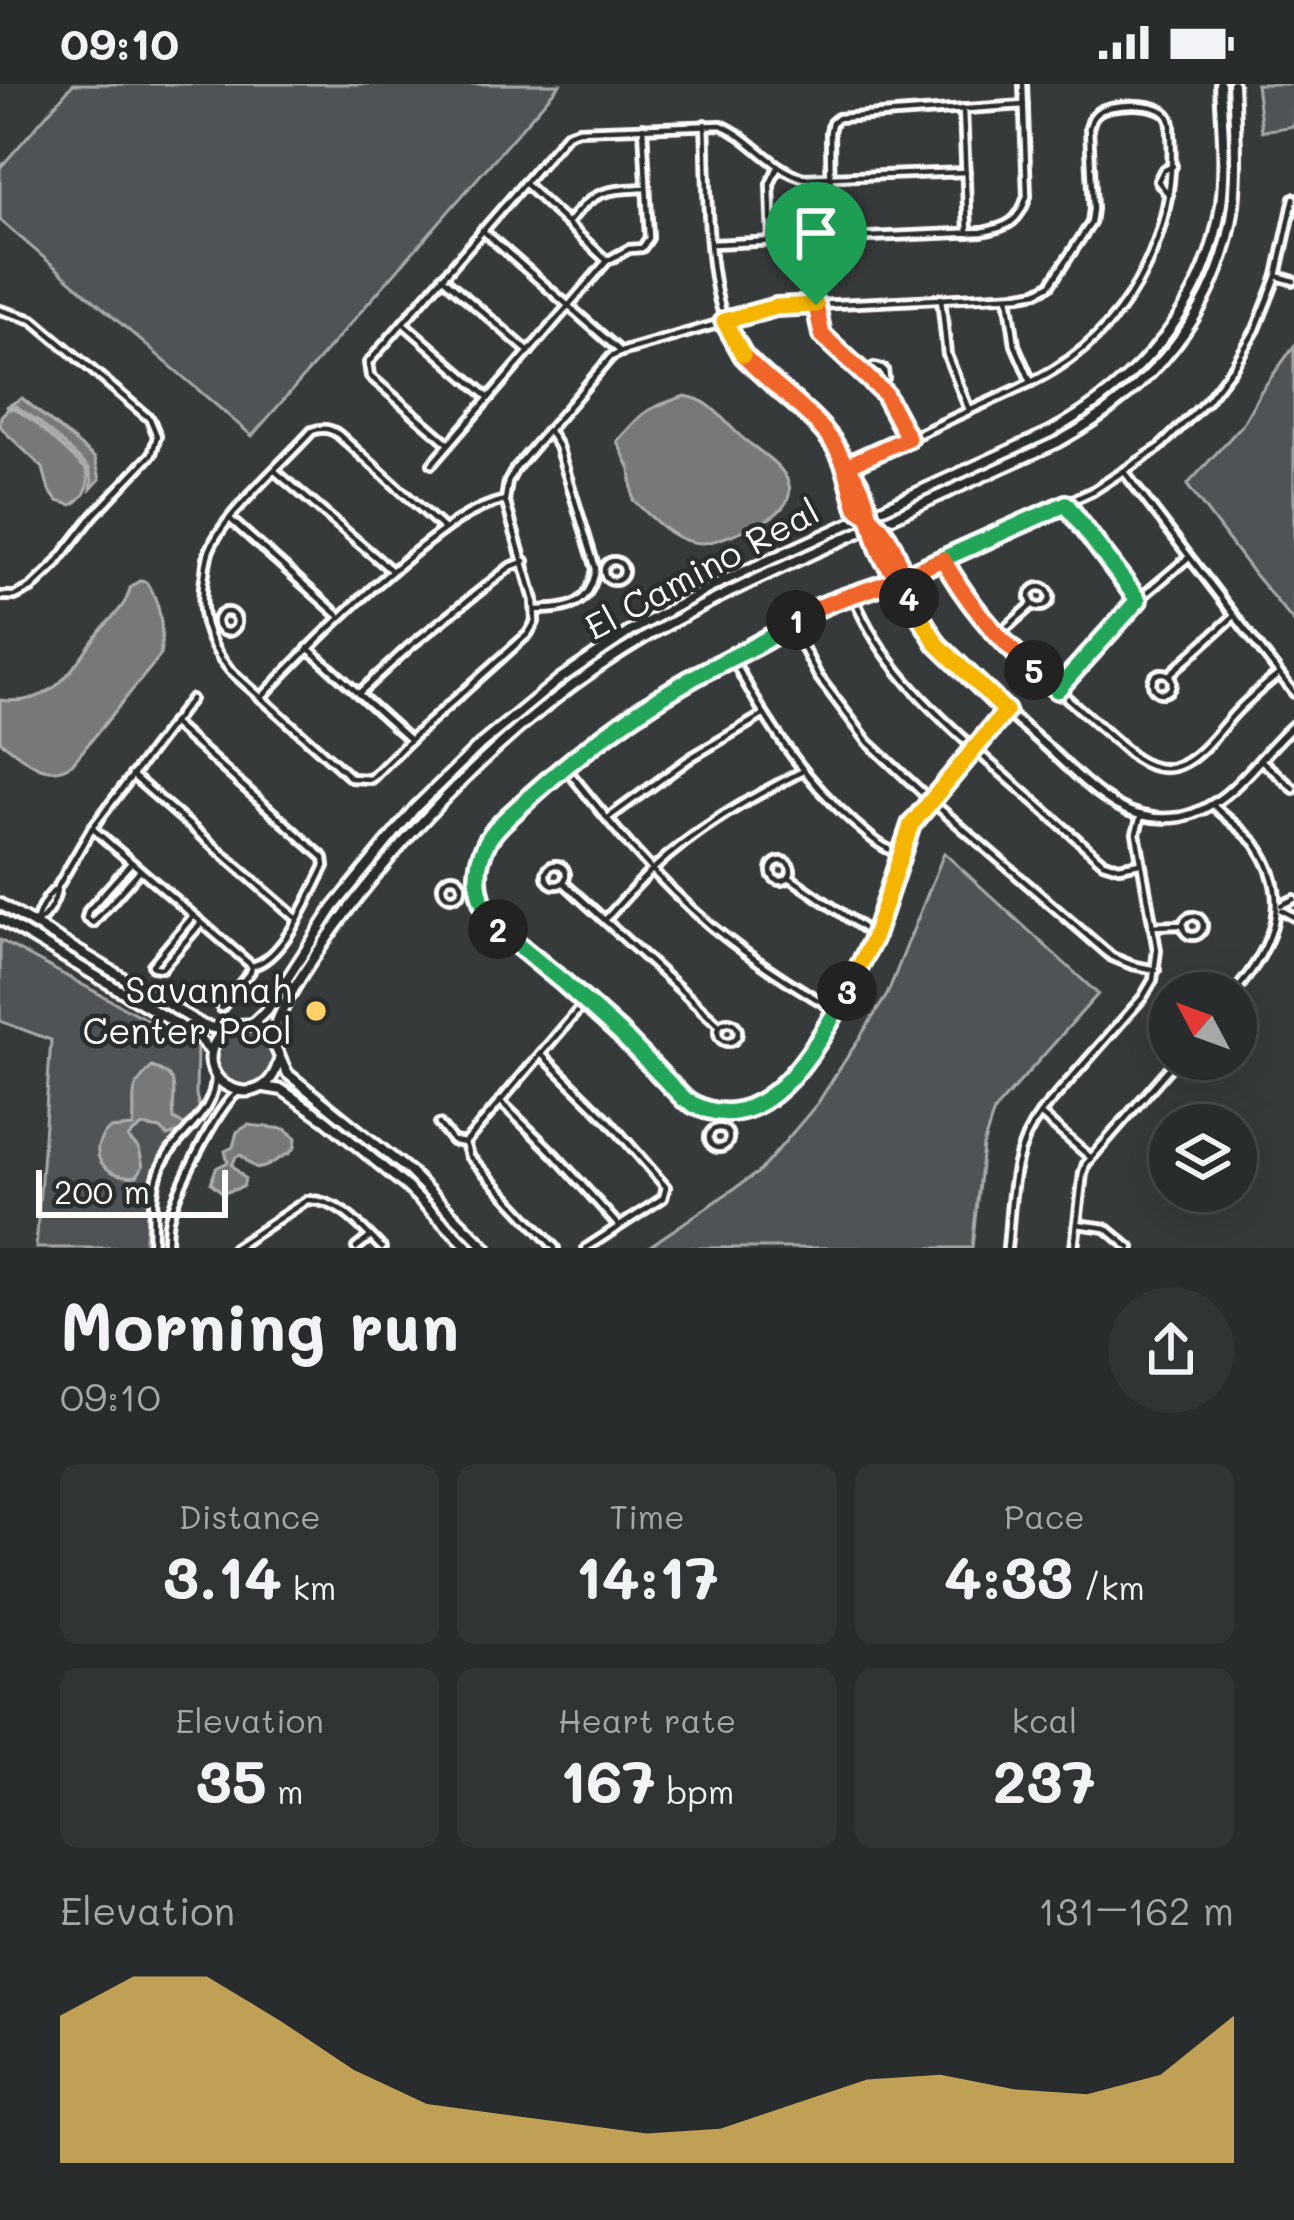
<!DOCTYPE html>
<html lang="en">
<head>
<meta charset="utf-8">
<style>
  body { margin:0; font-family:Mali,sans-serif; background:#313434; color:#f1f3f6; height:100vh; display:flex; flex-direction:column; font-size:45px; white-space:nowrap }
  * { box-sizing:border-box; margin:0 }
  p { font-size:39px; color:#a5a7a9 }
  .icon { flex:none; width:66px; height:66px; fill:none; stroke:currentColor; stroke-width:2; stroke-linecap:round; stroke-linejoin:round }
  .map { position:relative; height:1164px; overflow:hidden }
  .sheet { display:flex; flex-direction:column; background:#292c2c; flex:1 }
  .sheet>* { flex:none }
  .needle { width:78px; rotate:311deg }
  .buttons { position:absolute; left:1149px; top:888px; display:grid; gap:24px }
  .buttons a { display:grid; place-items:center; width:108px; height:108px; border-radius:50%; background:#292c2c; box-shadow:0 12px 48px #0002,0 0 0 3px #454848; font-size:60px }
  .scale { position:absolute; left:36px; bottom:30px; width:192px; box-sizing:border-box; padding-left:12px; border:6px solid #fff; border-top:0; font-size:33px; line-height:42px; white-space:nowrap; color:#fff; -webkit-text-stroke:9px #2a2d2e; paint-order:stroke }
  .pin { position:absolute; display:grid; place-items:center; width:102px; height:102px; color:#fff; margin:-123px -51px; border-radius:50% 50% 50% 0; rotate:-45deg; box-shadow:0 0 12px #0007 }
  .pin .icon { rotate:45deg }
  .km { position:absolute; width:60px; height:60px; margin:-30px; border-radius:50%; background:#222; color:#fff; font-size:33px; line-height:60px; text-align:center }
  .round { display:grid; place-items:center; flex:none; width:126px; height:126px; border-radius:63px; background:#313434 }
  .headline { display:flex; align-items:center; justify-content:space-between; height:204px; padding:0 60px }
  h1 { font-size:66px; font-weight:700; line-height:90px }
  .stats { display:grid; grid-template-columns:repeat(3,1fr); gap:18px; height:204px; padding:12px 60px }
  .stats div { display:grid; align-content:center; border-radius:18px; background:#313434; text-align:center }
  .stats b { font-size:60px; font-weight:700 }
  .stats small { font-size:33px; font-weight:400 }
  .stats p { font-size:33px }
  .chart { height:336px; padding:24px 60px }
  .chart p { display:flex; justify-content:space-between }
  .chart svg { width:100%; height:216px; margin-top:12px; fill:#ffd166; opacity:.7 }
  .status { display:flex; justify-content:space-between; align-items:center; height:84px; padding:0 60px; background:#292c2c; direction:ltr }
  .status svg { height:33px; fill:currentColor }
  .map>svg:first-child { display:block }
  .green { fill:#505354; stroke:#a8a9aa; stroke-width:3 }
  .water { fill:#767879; stroke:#adaeaf; stroke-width:3 }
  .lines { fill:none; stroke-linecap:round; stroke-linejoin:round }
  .minor-casing { stroke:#fff; stroke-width:14 }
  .tertiary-casing { stroke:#fff; stroke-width:15 }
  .secondary-casing { stroke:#fff; stroke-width:16 }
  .minor { stroke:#2a2d2e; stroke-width:4.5 }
  .tertiary { stroke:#2a2d2e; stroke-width:6 }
  .secondary { stroke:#2a2d2e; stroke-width:8 }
  .split-1-casing { stroke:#fff; stroke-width:24 }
  .split-2-casing { stroke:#fff; stroke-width:24 }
  .split-3-casing { stroke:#fff; stroke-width:24 }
  .split-4-casing { stroke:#fff; stroke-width:24 }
  .split-5-casing { stroke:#fff; stroke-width:24 }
  .split-6-casing { stroke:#fff; stroke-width:24 }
  .split-7-casing { stroke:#fff; stroke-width:24 }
  .split-1 { stroke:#f0652b; stroke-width:15 }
  .split-2 { stroke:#22a559; stroke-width:15 }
  .split-3 { stroke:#22a559; stroke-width:15 }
  .split-4 { stroke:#f5b400; stroke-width:15 }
  .split-5 { stroke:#22a559; stroke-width:15 }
  .split-6 { stroke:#f0652b; stroke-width:15 }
  .split-7 { stroke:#f5b400; stroke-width:15 }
  .poi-dot { fill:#ffd166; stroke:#2a2d2e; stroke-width:4.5 }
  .labels { text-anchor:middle; stroke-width:9; stroke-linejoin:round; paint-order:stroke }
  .street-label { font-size:36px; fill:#fff; stroke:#2a2d2e }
  .poi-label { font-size:36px; fill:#fff; stroke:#2a2d2e; text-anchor:end }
</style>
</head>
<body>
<div class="status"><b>09:10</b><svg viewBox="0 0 49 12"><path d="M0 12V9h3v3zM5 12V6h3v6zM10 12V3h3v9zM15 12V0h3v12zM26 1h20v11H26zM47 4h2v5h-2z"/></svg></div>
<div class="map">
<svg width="1294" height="1164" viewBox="0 0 1294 1164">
  <rect width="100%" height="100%" fill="#373a3b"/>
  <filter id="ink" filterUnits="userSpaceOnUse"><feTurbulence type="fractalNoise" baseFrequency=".00833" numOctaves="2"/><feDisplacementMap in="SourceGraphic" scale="24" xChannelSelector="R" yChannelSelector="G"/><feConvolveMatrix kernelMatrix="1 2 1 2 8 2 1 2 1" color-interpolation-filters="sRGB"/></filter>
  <g filter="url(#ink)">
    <!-- green -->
    <g class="green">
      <path d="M73 0H560L252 352 0 136V84Z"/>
      <path d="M1256 0H1294V42L1262 47Z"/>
      <path d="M1294 262V538L1254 490 1187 401 1242 341 1261 307Z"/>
      <path d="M944 769 1098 910 994 1027 983 1062 972 1164H647L760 1087 817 1020 887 911Z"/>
      <path d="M0 856 197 963 196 1011 201 1029 160 1072 150 1104 144 1164H36L51 956 0 937Z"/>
      <path d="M241 945C311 947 252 1040 220 989 208 970 222 951 241 945Z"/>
    </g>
    <!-- water -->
    <g class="water">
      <path d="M685 312C711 316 719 332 737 349 752 364 784 379 789 401 792 414 783 425 773 432 763 439 715 459 703 459 674 460 653 434 633 416L630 385 617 357C645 326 645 325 685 312Z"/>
      <path d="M22 314 95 374 100 395 91 405 92 397 89 384 38 337 15 322 6 323Z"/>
      <path d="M14 324 36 339 87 386C91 403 86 412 72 421L57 417 49 406 43 384 4 347 0 341 1 332 7 326Z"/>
      <path d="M139 497 146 498C162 520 164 545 160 572L72 680C44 698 23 673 0 657V616C54 623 69 588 97 551 109 534 126 525 130 504Z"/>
      <path d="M152 983C185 993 170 1011 174 1035L186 1042 180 1048 167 1052 161 1045 142 1042C138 1047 130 1049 128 1054L139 1065 143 1082 137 1092C106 1096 83 1069 109 1045L133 1043C137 1012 125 1009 152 983Z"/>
      <path d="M248 1041 285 1045 296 1054 295 1063C283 1076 296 1065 280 1074 261 1086 258 1090 241 1071L236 1073 232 1081 245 1095 243 1103 223 1109 211 1099 216 1084 228 1078 225 1067 233 1063 237 1048Z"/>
    </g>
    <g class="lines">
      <defs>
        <g id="minor">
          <path d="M963 25 968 149"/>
          <path d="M705 40C708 99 704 199 731 250 752 292 795 317 826 350 835 360 838 371 846 381 857 397 870 409 869 430"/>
          <path d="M524 99 607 177"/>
          <path d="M1169 111 1158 97 1163 87 1173 82"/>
          <path d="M569 138C594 105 608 106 646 104"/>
          <path d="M482 146 621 268"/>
          <path d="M831 156 830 48 832 39 838 34 1024 21"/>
          <path d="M772 159 770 100 778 83"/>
          <path d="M712 160 982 148C1008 143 1019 138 1027 112L1023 0"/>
          <path d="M1277 192 1294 197"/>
          <path d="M442 193 529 268"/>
          <path d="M1008 212 1015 261 1031 298"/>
          <path d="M941 214 947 271 969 326"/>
          <path d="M816 221C819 266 859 280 885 311 896 323 902 339 909 354"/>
          <path d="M0 226 33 236 150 335 157 352 152 370 93 432 54 482 31 504 15 512H0"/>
          <path d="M403 239 489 314"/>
          <path d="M865 289 874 283 884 286 885 294 878 303"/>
          <path d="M449 360 370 292 368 279 567 50 578 46 721 41C752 54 771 85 804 94L966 88"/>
          <path d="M432 380 607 177 629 165 642 164 649 154 643 43"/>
          <path d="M846 382 847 396 857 424 867 429"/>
          <path d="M275 387 392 487"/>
          <path d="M1125 389 1294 609"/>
          <path d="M1066 420 1138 516"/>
          <path d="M230 435 338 531"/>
          <path d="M444 445 338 350C330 344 322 343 312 347 284 378 229 426 212 461 207 470 206 479 205 489 198 527 205 557 230 586L351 694 371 695 412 654 528 550 535 538 534 516 505 416 508 398 515 385 611 273 621 268 776 223 1020 211 1037 208 1050 201 1091 139 1093 125 1089 44C1092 36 1091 34 1098 28 1111 19 1158 17 1168 32 1172 38 1171 43 1171 49 1177 143 1136 235 1055 285 1026 303 994 315 964 329 925 347 886 366 846 382"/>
          <path d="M943 475 963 510 997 552 1135 674C1182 705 1207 659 1236 628 1249 614 1264 602 1279 590"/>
          <circle cx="614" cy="487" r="10"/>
          <circle cx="1040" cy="513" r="10"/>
          <path d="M853 511C881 582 934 628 989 678 1027 711 1065 744 1103 778L1119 783 1140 779"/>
          <path d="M535 526C569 525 589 523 596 485L558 362 548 346"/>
          <circle cx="227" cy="538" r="10"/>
          <path d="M791 540 818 592 868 658 930 716 1112 873 1132 881 1156 886"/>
          <path d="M997 552 1033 520"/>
          <path d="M308 564 410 656"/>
          <path d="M732 573C764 635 801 692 854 739 869 752 881 764 900 770"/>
          <circle cx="1162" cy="599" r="10"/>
          <path d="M1169 591 1234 532"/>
          <path d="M1058 605 1138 516 1189 473"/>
          <path d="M358 610 409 563 510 483 525 477"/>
          <path d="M261 614C308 564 356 516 409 473 439 449 467 425 505 416"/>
          <path d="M1006 627 911 741 881 834 864 875 828 940 786 999 765 1018 737 1028 706 1025 684 1015 622 951 564 898 508 854 489 834 479 810 478 796 482 771 492 751 549 696 591 662 696 592 773 552 821 522 900 494 1093 407 1159 364 1207 317 1234 282 1256 245 1277 192 1294 114"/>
          <path d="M1262 677 1294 705"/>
          <path d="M565 683C610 739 655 795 711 842 750 874 792 901 835 926"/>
          <path d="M132 691 295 833"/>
          <path d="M1213 721C1226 734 1242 745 1255 759 1294 814 1274 862 1234 909"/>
          <path d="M608 734 692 673 763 631"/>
          <path d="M92 744 252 882C284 875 310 811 325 782L324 774 172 639"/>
          <circle cx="781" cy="787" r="10"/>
          <path d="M130 780 88 827 86 834 93 839 140 786"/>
          <circle cx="556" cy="791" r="10"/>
          <path d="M789 793 873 851"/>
          <circle cx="452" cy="803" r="10"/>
          <path d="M563 798 720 942"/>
          <path d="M1281 821 1294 815"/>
          <path d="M1281 826 1294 833"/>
          <path d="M193 832 152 881 153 883 162 884 201 839"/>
          <circle cx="1193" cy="842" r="10"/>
          <path d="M605 836C620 820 635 802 651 787 695 745 750 714 803 687"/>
          <path d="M37 839C48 831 56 817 57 804"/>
          <path d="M35 841C39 827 46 813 57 804L92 744 191 615"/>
          <path d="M1152 842 1182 841"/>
          <path d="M221 924 251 887 252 882"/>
          <circle cx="728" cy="948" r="10"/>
          <path d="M541 970 609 1037 666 1103 663 1114 586 1164"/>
          <path d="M500 1017 555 1071 619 1142"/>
          <path d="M1040 1030 1090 1073"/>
          <path d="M439 1040 453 1057 465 1059"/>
          <circle cx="719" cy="1054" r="10"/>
          <path d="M1077 1140 1106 1144 1130 1164"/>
          <path d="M152 1164C154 1139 150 1112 159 1088 172 1051 216 1034 215 991"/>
          <path d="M167 1164C167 1154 167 1144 169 1135 175 1110 217 1023 237 1009"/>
          <path d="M234 1164 307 1116C339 1115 361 1143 382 1164"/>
          <path d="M356 1164 370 1153"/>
          <path d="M555 1164 469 1072 465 1059 585 918"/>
          <path d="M1007 1164C1012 1118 1010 1068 1040 1030L1143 913 1153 896 1157 866 1136 749 1141 732"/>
          <path d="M1074 1164 1083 1089 1086 1080 1177 975"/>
        </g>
        <g id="tertiary">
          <path d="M875 441C876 456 881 472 889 484 893 489 898 493 901 498 915 519 923 542 939 562 970 600 1010 630 1047 663 1069 683 1092 708 1118 722 1137 733 1159 736 1181 733 1231 723 1258 672 1294 641"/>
          <path d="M875 441C892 453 901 473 900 494"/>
        </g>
        <g id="secondary">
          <path d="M0 820 204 942 224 946"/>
          <path d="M0 835 197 952 211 968"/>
          <path d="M251 941 267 926 333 824 415 724 481 660 560 595 631 547 719 499 1050 348C1137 301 1207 222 1221 120 1226 80 1222 40 1220 0"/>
          <path d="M272 953C279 918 334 844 357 814 428 725 506 646 600 582 666 537 737 504 809 471 892 433 976 396 1058 358 1149 308 1221 228 1234 121 1238 80 1235 40 1233 0"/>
          <path d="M279 976C265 1036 188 999 217 955 222 947 231 942 240 941 274 936 275 970 288 990L409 1087 486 1164"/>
          <path d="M264 1003 282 1006 326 1036 407 1103 469 1164"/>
        </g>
      </defs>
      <!-- minor casing -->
      <use href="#minor" class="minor-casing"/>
      <!-- tertiary casing -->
      <use href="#tertiary" class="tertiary-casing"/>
      <!-- secondary casing -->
      <use href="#secondary" class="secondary-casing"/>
      <!-- minor -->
      <use href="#minor" class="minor"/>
      <!-- tertiary -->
      <use href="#tertiary" class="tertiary"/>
      <!-- secondary -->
      <use href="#secondary" class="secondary"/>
    </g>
  </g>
  <g class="lines" filter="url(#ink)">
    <defs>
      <path id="split-1" d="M796 536C828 515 865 509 900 494 865 468 878 413 846 382L908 354 884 309 822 251 816 221"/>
      <path id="split-2" d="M498 845C477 820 471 788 487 758 497 740 517 726 532 711 582 666 639 624 698 591 731 573 766 559 796 536"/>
      <path id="split-3" d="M498 845 563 898 622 951 684 1015C762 1065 816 964 847 907"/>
      <path id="split-4" d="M847 907 873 855 911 741 1006 627 937 560 909 514"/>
      <path id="split-5" d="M909 514 900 494 1066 420 1138 516 1057 606 1034 586"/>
      <path id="split-6" d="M743 271C771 302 811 326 834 360 847 379 850 402 857 424 880 436 901 467 900 494L943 475C967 519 996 553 1034 586"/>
      <path id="split-7" d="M743 271 724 237 776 223 816 221"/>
    </defs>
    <!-- split-1 casing -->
    <use href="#split-1" class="split-1-casing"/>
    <!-- split-2 casing -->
    <use href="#split-2" class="split-2-casing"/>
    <!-- split-3 casing -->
    <use href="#split-3" class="split-3-casing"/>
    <!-- split-4 casing -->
    <use href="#split-4" class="split-4-casing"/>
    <!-- split-5 casing -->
    <use href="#split-5" class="split-5-casing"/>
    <!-- split-6 casing -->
    <use href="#split-6" class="split-6-casing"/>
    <!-- split-7 casing -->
    <use href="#split-7" class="split-7-casing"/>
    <!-- split-1 -->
    <use href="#split-1" class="split-1"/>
    <!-- split-2 -->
    <use href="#split-2" class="split-2"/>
    <!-- split-3 -->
    <use href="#split-3" class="split-3"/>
    <!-- split-4 -->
    <use href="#split-4" class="split-4"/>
    <!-- split-5 -->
    <use href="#split-5" class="split-5"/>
    <!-- split-6 -->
    <use href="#split-6" class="split-6"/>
    <!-- split-7 -->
    <use href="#split-7" class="split-7"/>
  </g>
  <!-- markers -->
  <circle class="poi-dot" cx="316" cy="927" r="12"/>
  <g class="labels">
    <!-- street labels -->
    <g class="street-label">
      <text transform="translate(702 485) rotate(-28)" y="13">El Camino Real</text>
    </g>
    <!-- poi labels -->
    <g class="poi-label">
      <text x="292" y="919">Savannah<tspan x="292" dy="41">Center Pool</tspan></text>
    </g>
  </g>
</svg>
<div class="buttons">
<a><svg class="needle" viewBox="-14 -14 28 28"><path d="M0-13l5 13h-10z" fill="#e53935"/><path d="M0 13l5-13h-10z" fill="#a5a7a9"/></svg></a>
<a><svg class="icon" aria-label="layers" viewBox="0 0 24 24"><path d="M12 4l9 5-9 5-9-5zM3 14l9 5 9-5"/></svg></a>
</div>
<div class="scale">200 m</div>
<div class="pin" style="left:816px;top:221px;background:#1e9e55"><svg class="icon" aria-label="arrive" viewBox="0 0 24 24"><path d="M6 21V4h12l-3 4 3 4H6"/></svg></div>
<b class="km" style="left:796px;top:536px">1</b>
<b class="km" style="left:498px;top:845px">2</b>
<b class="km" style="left:847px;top:907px">3</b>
<b class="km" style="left:909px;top:514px">4</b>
<b class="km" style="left:1034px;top:586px">5</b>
</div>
<section class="sheet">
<div class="headline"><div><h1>Morning run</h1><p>09:10</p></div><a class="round"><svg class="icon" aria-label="share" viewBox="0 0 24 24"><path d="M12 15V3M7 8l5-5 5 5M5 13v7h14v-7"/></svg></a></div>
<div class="stats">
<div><p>Distance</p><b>3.14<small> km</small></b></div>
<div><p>Time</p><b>14:17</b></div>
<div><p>Pace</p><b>4:33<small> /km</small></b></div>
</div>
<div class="stats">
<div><p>Elevation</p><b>35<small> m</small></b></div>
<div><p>Heart rate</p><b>167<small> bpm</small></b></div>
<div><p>kcal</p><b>237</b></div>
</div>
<div class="chart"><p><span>Elevation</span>131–162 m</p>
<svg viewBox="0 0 160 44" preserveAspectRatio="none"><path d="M0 44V14L10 6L20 6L30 15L40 25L50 32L60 34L70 36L80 38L90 37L100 32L110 27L120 26L130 29L140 30L150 26L160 14V44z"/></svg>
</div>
</section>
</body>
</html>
